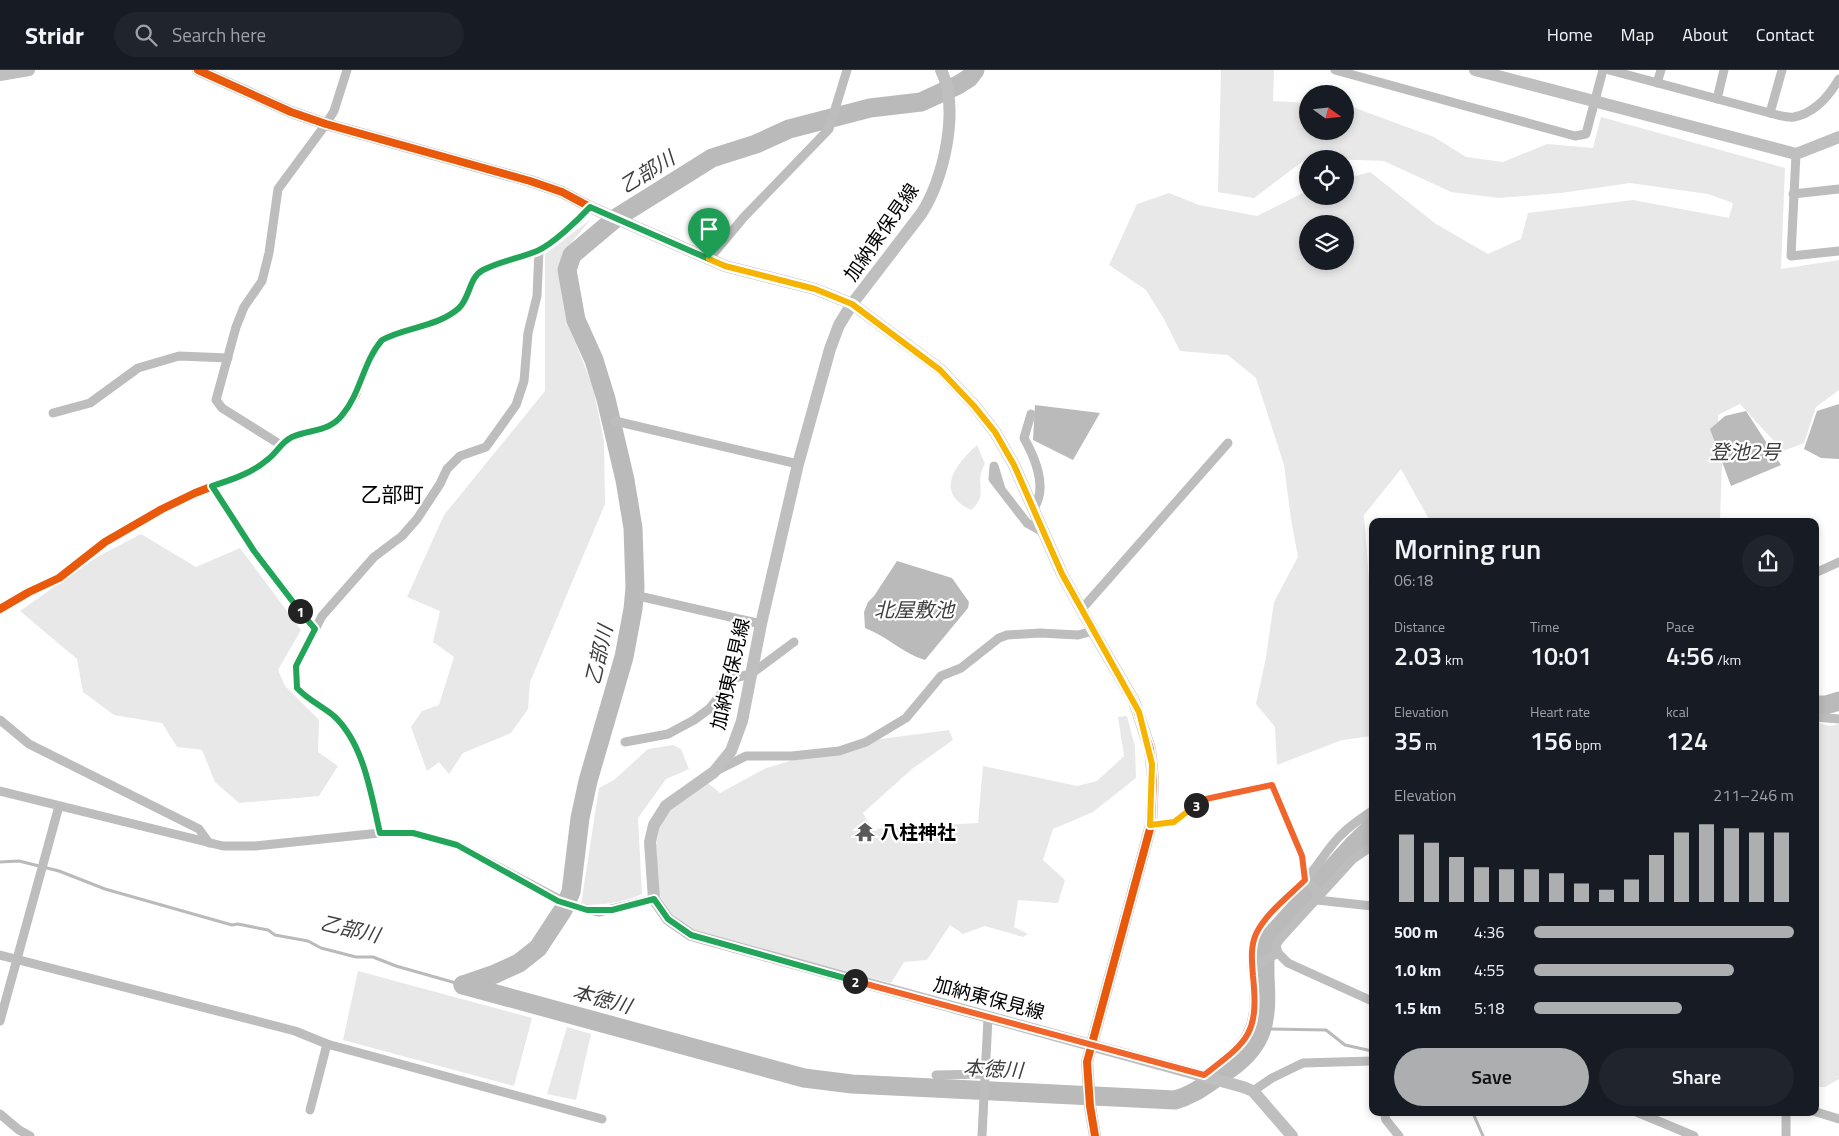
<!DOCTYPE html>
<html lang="en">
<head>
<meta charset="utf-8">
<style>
  body { margin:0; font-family:"Titillium Web","Noto Sans JP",sans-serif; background:#20242c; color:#f1f3f6; height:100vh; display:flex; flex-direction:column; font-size:19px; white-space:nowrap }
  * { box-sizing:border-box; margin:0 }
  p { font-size:16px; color:#9ea1a6 }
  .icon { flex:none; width:28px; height:28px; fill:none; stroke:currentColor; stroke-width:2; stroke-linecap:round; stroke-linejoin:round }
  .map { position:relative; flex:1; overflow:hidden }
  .panel { position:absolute; left:1369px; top:448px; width:450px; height:598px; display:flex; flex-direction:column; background:#171b24; border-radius:10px; box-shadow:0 2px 8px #0003 }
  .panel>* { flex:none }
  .needle { width:32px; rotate:105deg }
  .controls { position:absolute; left:1299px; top:15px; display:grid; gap:10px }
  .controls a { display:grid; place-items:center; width:55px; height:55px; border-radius:50%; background:#171b24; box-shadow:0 2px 8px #0003; font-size:25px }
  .pin { position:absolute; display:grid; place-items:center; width:42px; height:42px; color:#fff; margin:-51px -21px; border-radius:50% 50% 50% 0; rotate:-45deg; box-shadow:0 0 5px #0007 }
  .pin .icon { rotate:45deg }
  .km { position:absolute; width:25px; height:25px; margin:-12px; border-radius:50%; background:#222; color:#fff; font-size:14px; line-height:25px; text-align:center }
  .round { display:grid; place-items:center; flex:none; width:52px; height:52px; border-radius:26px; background:#20242c }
  .overview { display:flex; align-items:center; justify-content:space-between; height:85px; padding:0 25px }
  h1 { font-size:28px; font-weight:600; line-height:38px }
  .stats { display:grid; grid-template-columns:repeat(3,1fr); gap:8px; height:85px; padding:5px 25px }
  .stats div { display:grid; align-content:center }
  .stats b { font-size:25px; font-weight:600 }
  .stats small { font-size:14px; font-weight:400 }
  .stats p { font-size:14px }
  .chart { height:140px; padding:10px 25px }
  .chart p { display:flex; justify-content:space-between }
  .chart svg { width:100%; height:90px; margin-top:5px; stroke:#adaeaf; stroke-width:6 }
  .action { display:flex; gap:10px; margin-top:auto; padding:10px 25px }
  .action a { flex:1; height:58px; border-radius:30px; background:#adaeaf; color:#111; font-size:20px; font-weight:600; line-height:58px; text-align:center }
  .action a+a { background:#20242c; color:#f1f3f6 }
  ul { padding:0 25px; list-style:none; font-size:16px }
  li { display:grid; grid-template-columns:80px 60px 1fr; align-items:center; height:38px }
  li i { height:12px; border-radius:6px; background:#adaeaf }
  header { display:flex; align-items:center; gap:30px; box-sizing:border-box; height:70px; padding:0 25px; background:#171b24; border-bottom:1px solid #363941 }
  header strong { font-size:24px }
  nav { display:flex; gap:28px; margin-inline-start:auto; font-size:18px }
  .search { width:350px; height:45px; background:#20242c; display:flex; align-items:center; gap:12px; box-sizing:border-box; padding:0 18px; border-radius:28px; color:#9ea1a6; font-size:19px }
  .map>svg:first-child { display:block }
  .green { fill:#e8e8e8; fill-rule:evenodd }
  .water { fill:#bababa }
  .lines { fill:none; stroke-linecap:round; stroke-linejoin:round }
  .stream { stroke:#bababa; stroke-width:3 }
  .river { stroke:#bababa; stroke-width:19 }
  .street { stroke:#bdbdbd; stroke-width:9 }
  .secondary { stroke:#bfbfbf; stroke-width:12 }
  .cycleway-casing { stroke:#fff; stroke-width:11 }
  .cycleway { stroke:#e8590c; stroke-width:8 }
  .split-1-casing { stroke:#fff; stroke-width:10 }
  .split-2-casing { stroke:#fff; stroke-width:10 }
  .split-3-casing { stroke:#fff; stroke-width:10 }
  .split-4-casing { stroke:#fff; stroke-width:10 }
  .split-1 { stroke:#22a559; stroke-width:6 }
  .split-2 { stroke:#22a559; stroke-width:6 }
  .split-3 { stroke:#f0652b; stroke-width:6 }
  .split-4 { stroke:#f5b400; stroke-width:6 }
  .labels { text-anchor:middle; stroke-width:4.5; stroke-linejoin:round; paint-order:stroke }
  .street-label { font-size:19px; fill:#000; stroke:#fff }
  .poi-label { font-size:19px; font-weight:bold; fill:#000; stroke:#fff; text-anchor:start }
  .water-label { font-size:20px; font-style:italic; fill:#3e3e3e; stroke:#fff }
  .quarter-label { font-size:21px; fill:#000; stroke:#fff }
</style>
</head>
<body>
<header>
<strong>Stridr</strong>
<div class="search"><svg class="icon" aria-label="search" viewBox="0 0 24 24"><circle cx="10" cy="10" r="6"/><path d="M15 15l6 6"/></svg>Search here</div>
<nav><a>Home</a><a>Map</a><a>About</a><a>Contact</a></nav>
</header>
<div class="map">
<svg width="1839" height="1066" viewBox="0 0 1839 1066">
  <rect width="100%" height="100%" fill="#fff"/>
  <!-- green -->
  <g class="green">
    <path d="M1221 0H1274L1273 31 1307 33 1308 61H1345V35H1347L1434 67 1466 87 1503 92 1547 74 1593 78 1601 47 1785 98 1781 199 1839 190V320L1816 337 1804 373 1783 381 1740 334 1718 345 1722 392 1720 451H1430L1401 399 1364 445 1369 510 1372 518V666L1342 670 1277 695 1275 657 1256 634 1266 587 1274 532 1298 487 1291 449 1284 395 1256 308 1228 285 1180 281 1164 249 1146 220 1109 195 1137 134 1169 123 1199 135 1257 146 1307 121 1308 126H1345V109L1370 102 1436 154 1488 184 1521 169 1528 143 1633 130 1729 148 1733 133 1708 124 1630 113 1561 123 1499 128 1451 122 1384 91 1307 88 1254 128 1218 122ZM1308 154H1345V191H1308Z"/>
    <path d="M591 149 563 183 560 204 572 264 593 317 604 371 605 434 530 612 528 639 511 663 463 683 449 704 439 692 427 701 411 657 422 641 439 635 454 587 433 572 440 541 407 527 444 445 545 321V184Z"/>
    <path d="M977 375 985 394C973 413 990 425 971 440 934 422 955 395 977 375Z"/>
    <path d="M141 464 196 497 240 478 301 560 278 600 285 616 319 650 318 682 338 696 319 726 239 733 215 712 202 680 177 677 162 653 114 645 83 622 77 589 20 541 97 487Z"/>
    <path d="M1127 646 1135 677 1136 708 1093 742 1053 759 1043 790 1065 810 1058 833 1018 830 1014 857 1028 864 1023 867 985 856 963 864 950 855 927 890 904 892 891 913 692 860 672 844 659 824 656 776 660 755 669 741 708 713 720 723 766 698 824 681 873 670 949 660 953 670 912 699 863 743 872 759 978 753 983 696 1077 716 1097 711 1124 686 1118 647Z"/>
    <path d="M1815 652 1830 656 1839 654V1009L1825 1017H1815Z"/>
    <path d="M673 675 681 679 689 699 666 709 638 748 642 824C622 833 602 835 581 835L599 718 614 710 648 679Z"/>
    <path d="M358 901 532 948 514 1016 343 970Z"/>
    <path d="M567 957 591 964 576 1030 547 1024Z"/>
  </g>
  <!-- water -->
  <g class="water">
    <path d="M1839 334V389L1821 388 1804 379 1817 341Z"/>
    <path d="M1035 335 1100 343 1073 390 1033 370Z"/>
    <path d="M1746 341 1781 395 1731 416 1710 359 1725 346Z"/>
    <path d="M897 491 952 508 969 532 968 538 925 590C902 583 887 566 865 558L864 542 868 532 874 526Z"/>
  </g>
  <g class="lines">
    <!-- stream -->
    <g class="stream">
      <path d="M0 792 19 791 59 801 105 819 232 855 238 854 268 860 275 865 308 871 321 878 356 887H373L396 896 463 915"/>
      <path d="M1263 959 1326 960 1345 975 1372 981"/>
      <path d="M1472 1041 1483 1066"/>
    </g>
    <!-- river -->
    <g class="river">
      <path d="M1815 635H1826L1839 631"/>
      <path d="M463 915 495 904 519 893 538 878 563 840 571 822 580 748 588 711 624 587 633 539 635 518 633 458 625 410 606 329 594 290 576 250 567 200 572 185 616 148 712 88 756 74 789 59 870 38 921 32 958 15 969 8 975 0"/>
      <path d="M463 915 804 1008 852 1014 1175 1030C1194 1025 1206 1014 1222 1004 1264 978 1268 953 1265 906 1265 892 1264 881 1269 868L1352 776 1372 757"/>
    </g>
    <!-- street -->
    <g class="street">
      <path d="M1335 0 1575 66 1586 64 1603 0"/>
      <path d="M1609 0 1770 43C1777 45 1787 48 1794 47 1815 43 1829 26 1839 9"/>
      <path d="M1657 13 1661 0"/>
      <path d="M1717 29 1724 0"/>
      <path d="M1770 43 1782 0"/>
      <path d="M1796 84 1791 186 1839 181"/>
      <path d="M1793 124 1839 119"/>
      <path d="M709 189 744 147 829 59 847 0"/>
      <path d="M53 343 90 333 138 298 179 286 228 288"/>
      <path d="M1031 344 1024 368C1035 388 1048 417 1034 438"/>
      <path d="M615 351 798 394"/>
      <path d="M281 375 222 338 216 330 236 257 244 237 262 211 269 183 278 119 326 54 334 41 347 0"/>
      <path d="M212 416 254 481 315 559"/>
      <path d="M1001 419 994 396 993 409 1027 453 1043 462"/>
      <path d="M1815 503 1839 492"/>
      <path d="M643 527 761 554"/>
      <path d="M0 539 29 522 59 508 105 472 162 439 195 423 250 402 269 389 288 369 332 355 345 343 356 325 366 295 381 270C404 257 439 257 459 238 470 228 469 207 483 200 500 191 520 188 537 181 553 174 578 150 590 137"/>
      <path d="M1081 540 1228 373"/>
      <path d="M1815 647 1839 649"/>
      <path d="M0 650 29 674 199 759 209 773"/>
      <path d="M625 672 668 664 694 650 709 639 734 608 751 604 794 572"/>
      <path d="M718 700 746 686H792L839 681 866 672 906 648 941 606 961 598 999 568 1007 565 1040 563 1078 565 1093 561"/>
      <path d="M0 721 223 776H255L380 763H413L457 775 572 836 599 842 654 829"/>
      <path d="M1151 755 1174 752 1201 730 1272 715 1302 786 1305 810 1317 820V830"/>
      <path d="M380 763C371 724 364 674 334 646 322 636 308 630 297 618L296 596 322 546 374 487 402 466 417 449 440 414 447 399 460 386 486 377 516 335 524 311 528 263 537 226 539 180"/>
      <path d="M1372 776 1353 789 1281 868 1276 875 1278 883 1288 893 1372 931"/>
      <path d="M1317 830 1372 836"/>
      <path d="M0 885 295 961 327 974 602 1049"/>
      <path d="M1252 897 1278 883"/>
      <path d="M0 951 59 736"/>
      <path d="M936 1005 986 1004"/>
      <path d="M1204 1005C1246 972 1258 964 1253 907 1252 894 1250 878 1256 866 1264 844 1288 827 1304 811 1318 797 1327 778 1342 764 1351 755 1362 748 1372 741"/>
      <path d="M1253 1021 1272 1008 1303 993 1372 991"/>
      <path d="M310 1040 327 974"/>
      <path d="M1384 1041 1386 1050 1399 1066"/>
      <path d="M1634 1041 1694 1066"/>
      <path d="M1786 1041V1066"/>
      <path d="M1813 1041 1839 1049"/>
      <path d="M0 1044 19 1060 30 1066"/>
      <path d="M982 1066 988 948"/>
    </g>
    <!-- secondary -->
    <g class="secondary">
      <path d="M198 0 291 42 326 54 530 111 562 122 590 137 725 196 815 219 852 234 940 299 974 335 995 362 1014 395 1062 504 1093 561 1134 631 1150 679 1153 709 1151 755 1087 992 1090 1036 1095 1066"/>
      <path d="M941 0C960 38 944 110 921 144L852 234 839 255 830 279 798 394 761 554 742 651 731 681 714 702 666 736 654 755 650 772 654 829 668 849 691 865 1243 1017 1253 1021 1292 1066"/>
      <path d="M1475 0 1796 84 1839 67"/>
      <path d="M0 5 29 0"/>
    </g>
    <defs>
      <g id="cycleway">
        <path d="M198 0 291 42 326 54 530 111 562 122 590 137 725 196 815 219 852 234 940 299 974 335 995 362 1014 395 1062 504 1093 561 1134 631 1150 679 1153 709 1151 755 1087 992 1090 1036 1095 1066"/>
        <path d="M0 539 29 522 59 508 105 472 162 439 195 423 250 402 269 389 288 369 332 355 345 343 356 325 366 295 381 270C404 257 439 257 459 238 470 228 469 207 483 200 500 191 520 188 537 181 553 174 578 150 590 137"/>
      </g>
    </defs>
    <!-- cycleway casing -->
    <use href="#cycleway" class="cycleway-casing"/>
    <!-- cycleway -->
    <use href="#cycleway" class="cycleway"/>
  </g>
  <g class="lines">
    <defs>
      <path id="split-1" d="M300 541 254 481 212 416C231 410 252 403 267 390 277 383 281 372 292 367 311 359 330 362 343 344 361 322 363 292 382 270 405 257 438 257 459 238 470 228 469 207 483 200 500 191 520 188 537 181 553 174 578 150 590 137L709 189"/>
      <path id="split-2" d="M300 541 315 559 296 596 297 618C308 630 322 636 334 646 364 674 371 724 380 763H413L457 775 558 831 587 840H612L654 829 668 849 691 865 855 911"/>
      <path id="split-3" d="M855 911 1204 1005C1248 971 1259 965 1253 906 1252 893 1250 877 1256 864 1266 843 1289 826 1305 810L1302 786 1272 715 1201 730 1196 735"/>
      <path id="split-4" d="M709 189 725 196 815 219 852 234 940 300 974 336 995 362 1014 395 1062 504 1139 642 1152 694 1150 755 1174 752 1196 735"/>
    </defs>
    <!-- split-1 casing -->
    <use href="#split-1" class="split-1-casing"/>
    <!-- split-2 casing -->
    <use href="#split-2" class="split-2-casing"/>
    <!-- split-3 casing -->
    <use href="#split-3" class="split-3-casing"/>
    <!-- split-4 casing -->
    <use href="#split-4" class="split-4-casing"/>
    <!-- split-1 -->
    <use href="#split-1" class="split-1"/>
    <!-- split-2 -->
    <use href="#split-2" class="split-2"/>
    <!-- split-3 -->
    <use href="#split-3" class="split-3"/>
    <!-- split-4 -->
    <use href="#split-4" class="split-4"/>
  </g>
  <!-- icons -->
  <defs>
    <symbol id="temple-bare" viewBox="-9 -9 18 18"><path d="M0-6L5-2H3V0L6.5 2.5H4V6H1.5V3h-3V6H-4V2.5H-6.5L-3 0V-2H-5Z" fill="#595959" stroke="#fff" stroke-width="2.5" paint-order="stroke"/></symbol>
  </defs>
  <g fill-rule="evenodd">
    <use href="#temple-bare" x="851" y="748" width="28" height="28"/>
  </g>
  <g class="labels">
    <!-- street labels -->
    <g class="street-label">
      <text transform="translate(881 162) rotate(-55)" y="7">加納東保見線</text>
      <text transform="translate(730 604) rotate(-77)" y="7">加納東保見線</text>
      <text transform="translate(989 928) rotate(15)" y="7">加納東保見線</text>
    </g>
    <!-- poi labels -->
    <g class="poi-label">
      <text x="880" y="769">八柱神社</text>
    </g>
    <!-- water labels -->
    <g class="water-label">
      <text transform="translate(647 102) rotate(-32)" y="7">乙部川</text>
      <text x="1745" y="389">登池2号</text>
      <text x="914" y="547">北屋敷池</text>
      <text transform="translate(599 585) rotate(-77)" y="7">乙部川</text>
      <text transform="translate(350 859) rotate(13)" y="7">乙部川</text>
      <text transform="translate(602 929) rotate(15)" y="7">本徳川</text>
      <text transform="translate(993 999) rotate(3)" y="7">本徳川</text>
    </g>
    <!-- quarter labels -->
    <g class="quarter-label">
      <text x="392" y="432">乙部町</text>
    </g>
  </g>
</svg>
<div class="controls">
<a><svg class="needle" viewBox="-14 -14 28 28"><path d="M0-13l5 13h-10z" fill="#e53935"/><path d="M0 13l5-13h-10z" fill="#9ea1a6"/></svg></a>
<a><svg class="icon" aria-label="locate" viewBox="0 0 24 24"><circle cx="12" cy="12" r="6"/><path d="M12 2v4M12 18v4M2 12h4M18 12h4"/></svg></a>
<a><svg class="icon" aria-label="layers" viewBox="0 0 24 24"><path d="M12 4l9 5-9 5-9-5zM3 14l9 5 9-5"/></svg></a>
</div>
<div class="pin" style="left:709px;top:189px;background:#1e9e55"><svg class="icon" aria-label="arrive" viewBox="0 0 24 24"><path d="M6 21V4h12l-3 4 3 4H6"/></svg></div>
<b class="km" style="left:300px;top:541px">1</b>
<b class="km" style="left:855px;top:911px">2</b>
<b class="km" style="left:1196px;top:735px">3</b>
<section class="panel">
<div class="overview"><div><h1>Morning run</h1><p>06:18</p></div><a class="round"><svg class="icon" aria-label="share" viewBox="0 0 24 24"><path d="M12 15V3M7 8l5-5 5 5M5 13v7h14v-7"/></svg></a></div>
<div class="stats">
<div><p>Distance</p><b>2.03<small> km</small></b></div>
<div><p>Time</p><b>10:01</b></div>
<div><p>Pace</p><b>4:56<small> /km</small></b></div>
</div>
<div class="stats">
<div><p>Elevation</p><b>35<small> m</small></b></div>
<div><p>Heart rate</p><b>156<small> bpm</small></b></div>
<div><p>kcal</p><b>124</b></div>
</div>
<div class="chart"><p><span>Elevation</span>211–246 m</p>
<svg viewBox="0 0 160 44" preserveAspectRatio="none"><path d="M5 44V11M15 44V15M25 44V22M35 44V27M45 44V28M55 44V28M65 44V30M75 44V35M85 44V38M95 44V33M105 44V21M115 44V10M125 44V6M135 44V8M145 44V10M155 44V10"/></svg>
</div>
<ul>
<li><b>500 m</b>4:36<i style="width:100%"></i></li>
<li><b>1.0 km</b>4:55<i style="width:77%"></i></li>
<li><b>1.5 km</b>5:18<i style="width:57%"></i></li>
</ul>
<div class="action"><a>Save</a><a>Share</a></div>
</section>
</div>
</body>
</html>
